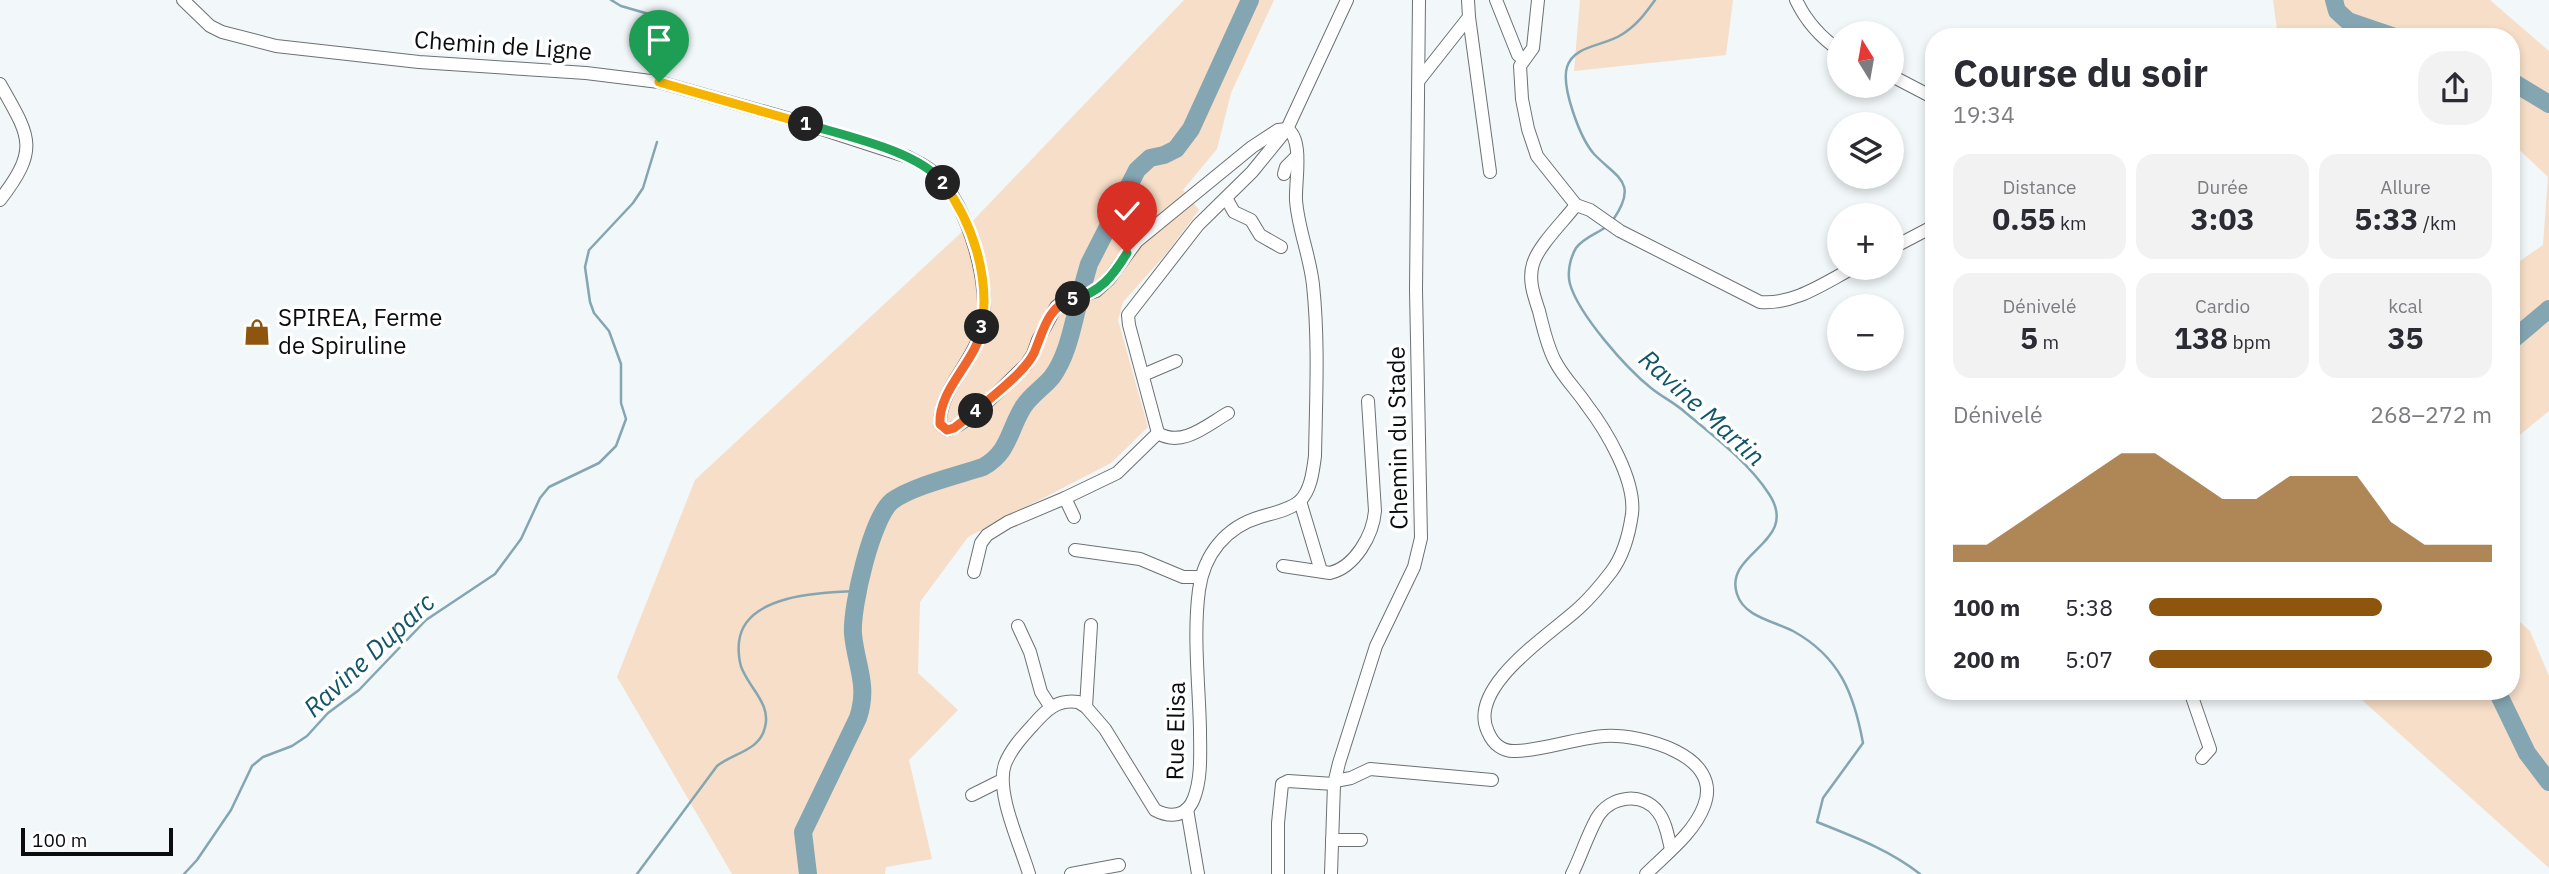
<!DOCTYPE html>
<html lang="fr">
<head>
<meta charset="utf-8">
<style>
  body { margin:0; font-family:"IBM Plex Sans",sans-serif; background:#f2f2f3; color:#2b2b33; height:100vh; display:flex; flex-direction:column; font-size:26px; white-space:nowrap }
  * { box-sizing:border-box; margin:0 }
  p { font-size:23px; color:#7c7c81 }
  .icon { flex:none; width:38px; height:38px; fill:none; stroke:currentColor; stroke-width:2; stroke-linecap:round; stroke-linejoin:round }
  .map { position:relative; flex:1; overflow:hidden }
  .details { position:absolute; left:1925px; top:28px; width:595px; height:672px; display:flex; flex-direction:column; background:#fff; border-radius:28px; box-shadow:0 4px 10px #0003 }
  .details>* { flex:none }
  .needle { width:46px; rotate:349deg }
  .controls { position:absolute; left:1827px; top:21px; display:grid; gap:14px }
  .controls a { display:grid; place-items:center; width:77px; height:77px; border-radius:50%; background:#fff; box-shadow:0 4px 10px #0003; font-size:35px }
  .scale { position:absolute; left:21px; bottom:18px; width:152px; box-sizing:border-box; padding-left:7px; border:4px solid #0a0c0d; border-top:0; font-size:19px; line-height:24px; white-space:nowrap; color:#0a0c0d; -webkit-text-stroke:5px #fff; paint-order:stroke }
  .pin { position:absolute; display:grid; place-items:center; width:60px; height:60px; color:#fff; margin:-72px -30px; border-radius:50% 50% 50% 0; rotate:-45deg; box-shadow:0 0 7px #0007 }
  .pin .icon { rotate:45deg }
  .km { position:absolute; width:35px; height:35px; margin:-18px; border-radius:50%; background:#222; color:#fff; font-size:19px; line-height:35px; text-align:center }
  .round { display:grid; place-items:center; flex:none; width:74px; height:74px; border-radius:28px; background:#f2f2f3 }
  .head { display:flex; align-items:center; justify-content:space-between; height:119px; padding:0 28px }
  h1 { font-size:38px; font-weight:700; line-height:52px }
  .metrics { display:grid; grid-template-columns:repeat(3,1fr); gap:10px; height:119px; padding:7px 28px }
  .metrics div { display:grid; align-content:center; border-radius:18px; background:#f2f2f3; text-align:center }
  .metrics b { font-size:30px; font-weight:700 }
  .metrics small { font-size:19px; font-weight:400 }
  .metrics p { font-size:19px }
  .chart { height:196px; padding:14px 28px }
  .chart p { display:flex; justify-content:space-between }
  .chart svg { width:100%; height:126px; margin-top:7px; fill:#8e550f; opacity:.7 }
  ul { padding:0 28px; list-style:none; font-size:23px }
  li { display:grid; grid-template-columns:112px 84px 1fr; align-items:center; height:52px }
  li i { height:18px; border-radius:9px; background:#8e550f }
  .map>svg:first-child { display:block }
  .green { fill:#f6dec8 }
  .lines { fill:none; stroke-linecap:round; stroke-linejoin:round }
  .stream { stroke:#84a6b2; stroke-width:2.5 }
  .river { stroke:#84a6b2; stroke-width:18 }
  .minor-casing { stroke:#6c7173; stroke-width:14 }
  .minor { stroke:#fff; stroke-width:12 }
  .split-1-casing { stroke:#fff; stroke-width:14 }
  .split-2-casing { stroke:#fff; stroke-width:14 }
  .split-3-casing { stroke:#fff; stroke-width:14 }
  .split-4-casing { stroke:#fff; stroke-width:14 }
  .split-5-casing { stroke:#fff; stroke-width:14 }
  .split-6-casing { stroke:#fff; stroke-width:14 }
  .split-1 { stroke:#f5b400; stroke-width:9 }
  .split-2 { stroke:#22a559; stroke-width:9 }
  .split-3 { stroke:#f5b400; stroke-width:9 }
  .split-4 { stroke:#f0652b; stroke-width:9 }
  .split-5 { stroke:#f0652b; stroke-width:9 }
  .split-6 { stroke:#22a559; stroke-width:9 }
  .labels { text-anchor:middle; stroke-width:7; stroke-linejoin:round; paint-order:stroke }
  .street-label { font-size:24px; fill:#0a0c0d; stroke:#fff }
  .poi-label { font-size:24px; fill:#0a0c0d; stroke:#fff; text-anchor:start }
  .water-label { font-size:26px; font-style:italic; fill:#115668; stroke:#fff }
</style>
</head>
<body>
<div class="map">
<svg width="2549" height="874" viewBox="0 0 2549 874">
  <rect width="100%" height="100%" fill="#f2f7f9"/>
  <!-- green -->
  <g class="green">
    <path d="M1184 0H1274L1231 93 1217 149 1183 190 1199 210 1166 254 1123 302 1118 320 1148 427 1111 463 968 537 920 602 918 673 958 710 909 760 932 859 886 867 885 874H732L617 677 695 480 965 229Z"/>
    <path d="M1580 0H1733L1726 55 1574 71Z"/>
    <path d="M2273 0H2490L2549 51V411L2511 442V267L2543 245 2548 177 2511 142V37H2278Z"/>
    <path d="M2511 614 2530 631 2549 676V868L2352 691H2511Z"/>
  </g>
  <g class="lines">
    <!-- stream -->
    <g class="stream">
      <path d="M611 0 621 6 666 19 673 40 672 65"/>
      <path d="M1613 220C1639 182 1617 178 1594 154 1580 138 1561 87 1567 67 1574 45 1604 46 1621 35 1636 26 1645 14 1655 0"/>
      <path d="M1606 227C1596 234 1583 238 1576 248 1570 258 1567 273 1570 284 1579 315 1626 368 1651 388 1662 397 1675 403 1686 413 1715 437 1749 463 1769 494 1801 543 1723 552 1737 594 1744 617 1774 621 1793 631 1840 657 1854 694 1863 743L1823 798 1817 822C1852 836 1890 850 1920 874"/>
      <path d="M184 874 197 860 231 810 252 766 263 757 292 746 307 736 328 713 359 690 426 620 495 574 521 539 540 498 549 487 599 463 616 446 626 419 621 403V364L609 331 594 313 590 302 585 267 589 250 633 203 643 188 657 142"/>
      <path d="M637 874 717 766C733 753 760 751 765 727 771 706 752 690 744 673 739 665 738 651 739 642 744 594 823 592 858 591"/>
    </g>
    <!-- river -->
    <g class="river">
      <path d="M2334 0 2337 11 2348 21 2395 37"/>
      <path d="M2511 81 2549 104"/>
      <path d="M1081 292 1089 264 1137 170 1150 158 1164 155 1176 149 1191 129 1250 0"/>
      <path d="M2511 341 2549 309"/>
      <path d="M2497 691 2527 753 2549 782"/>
      <path d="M808 874 803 832 858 718C869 685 856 666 853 634 851 607 872 517 892 501 912 486 959 475 983 467 1009 452 1008 433 1022 409 1029 396 1043 388 1052 377 1067 357 1072 328 1078 305"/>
    </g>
    <defs>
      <g id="minor">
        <path d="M183 0 210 26 222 32 276 46 419 62 586 73 659 82 797 121 908 157C917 162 928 166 935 174 968 203 993 290 981 332 972 363 939 391 940 424L947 430C968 426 1008 381 1026 365L1033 354 1038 340 1056 307 1062 302 1096 291 1109 279 1137 241 1252 147 1278 130 1287 129"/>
        <path d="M1496 0 1518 55 1524 59"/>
        <path d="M1538 0 1533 48 1520 66 1522 99 1528 129 1537 156 1576 205 1590 210 1620 231 1760 302C1794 305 1824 283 1853 268"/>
        <path d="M1796 0C1806 21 1820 37 1839 50"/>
        <path d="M1469 17 1490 172"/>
        <path d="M1892 76 1934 98"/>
        <path d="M1420 79 1469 17 1468 0"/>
        <path d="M0 84C30 137 40 148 0 200"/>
        <path d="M1284 174 1286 167 1297 156"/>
        <path d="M1226 198 1234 212 1251 220 1260 235 1281 247"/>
        <path d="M1576 205C1564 221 1538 246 1533 264 1528 280 1534 296 1539 311 1543 327 1547 346 1555 361 1563 377 1576 389 1586 404 1606 430 1636 480 1632 514 1629 535 1624 555 1611 572 1601 585 1590 598 1579 608 1551 634 1466 687 1488 732 1493 744 1503 752 1516 751 1546 750 1575 738 1605 736 1641 734 1724 755 1704 806 1694 833 1666 854 1646 874"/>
        <path d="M1892 248 1934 226"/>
        <path d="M1143 375 1176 361"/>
        <path d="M1228 413C1207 425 1182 448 1158 433L1129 325 1128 315 1198 225 1252 172 1287 129 1347 0"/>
        <path d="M1065 498 1117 473 1158 433"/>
        <path d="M1300 501 1321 571"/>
        <path d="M1075 550 1140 559 1183 577H1201"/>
        <path d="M1283 566 1330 573C1355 567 1373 535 1375 511L1368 401"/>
        <path d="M974 572 981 543 987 535 1008 522 1065 498 1074 517"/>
        <path d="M1018 626 1030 652 1041 692 1050 706"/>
        <path d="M2190 691 2210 749 2202 758"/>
        <path d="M1086 707 1091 625"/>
        <path d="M1335 781 1351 778 1370 769 1492 780"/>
        <path d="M972 795 1002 780"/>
        <path d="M1187 809 1198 874"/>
        <path d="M1332 840H1361"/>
        <path d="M1029 874C1021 846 995 792 1005 764 1011 749 1022 737 1033 725 1046 710 1057 699 1078 702L1086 707 1105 729 1155 810C1170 818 1187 817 1194 798 1202 777 1200 752 1200 729 1199 685 1193 634 1199 590 1204 554 1226 527 1260 517 1273 513 1290 510 1300 501 1311 490 1313 471 1315 456 1316 399 1319 341 1313 285 1310 256 1298 229 1296 200 1295 182 1304 139 1287 129"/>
        <path d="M1071 874 1119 865"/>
        <path d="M1278 874V823L1282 784 1288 781 1334 784"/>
        <path d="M1331 874 1334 784 1339 763 1376 646 1414 567 1421 538 1416 290 1419 0"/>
        <path d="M1572 874C1581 856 1587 836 1597 818 1610 796 1642 791 1658 812 1666 822 1668 837 1671 849"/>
      </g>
    </defs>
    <!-- minor casing -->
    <use href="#minor" class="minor-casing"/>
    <!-- minor -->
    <use href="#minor" class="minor"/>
  </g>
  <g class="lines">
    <defs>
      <path id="split-1" d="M659 82 806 124"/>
      <path id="split-2" d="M806 124C845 136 919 151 943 183"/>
      <path id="split-3" d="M943 183C973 223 990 277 982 327"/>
      <path id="split-4" d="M976 411 954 428 947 430 940 424C938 389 977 361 982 327"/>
      <path id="split-5" d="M976 411C992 396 1025 372 1034 353 1043 332 1048 305 1073 299"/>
      <path id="split-6" d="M1073 299C1100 293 1113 276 1127 253"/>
    </defs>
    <!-- split-1 casing -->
    <use href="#split-1" class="split-1-casing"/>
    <!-- split-2 casing -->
    <use href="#split-2" class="split-2-casing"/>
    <!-- split-3 casing -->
    <use href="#split-3" class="split-3-casing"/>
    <!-- split-4 casing -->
    <use href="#split-4" class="split-4-casing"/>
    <!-- split-5 casing -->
    <use href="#split-5" class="split-5-casing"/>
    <!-- split-6 casing -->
    <use href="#split-6" class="split-6-casing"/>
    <!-- split-1 -->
    <use href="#split-1" class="split-1"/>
    <!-- split-2 -->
    <use href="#split-2" class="split-2"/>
    <!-- split-3 -->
    <use href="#split-3" class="split-3"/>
    <!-- split-4 -->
    <use href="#split-4" class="split-4"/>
    <!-- split-5 -->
    <use href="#split-5" class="split-5"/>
    <!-- split-6 -->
    <use href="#split-6" class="split-6"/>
  </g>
  <!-- icons -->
  <defs>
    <symbol id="shop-bare" viewBox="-9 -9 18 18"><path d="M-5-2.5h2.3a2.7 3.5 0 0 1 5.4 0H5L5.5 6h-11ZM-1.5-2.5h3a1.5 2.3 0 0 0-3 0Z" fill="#8e550f" stroke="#fff" stroke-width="2.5" paint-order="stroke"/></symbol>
  </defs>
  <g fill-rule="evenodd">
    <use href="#shop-bare" x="238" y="313" width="38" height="38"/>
  </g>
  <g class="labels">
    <!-- street labels -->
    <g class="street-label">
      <text transform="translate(503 46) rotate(4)" y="8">Chemin de Ligne</text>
      <text transform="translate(1398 438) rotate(-91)" y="8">Chemin du Stade</text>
      <text transform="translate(1176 731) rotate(-89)" y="8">Rue Elisa</text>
    </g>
    <!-- poi labels -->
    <g class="poi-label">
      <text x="278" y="326">SPIREA, Ferme<tspan x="278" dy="28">de Spiruline</tspan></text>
    </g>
    <!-- water labels -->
    <g class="water-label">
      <text transform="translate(1702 408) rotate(42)" y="9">Ravine Martin</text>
      <text transform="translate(369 655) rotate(-43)" y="9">Ravine Duparc</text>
    </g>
  </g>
</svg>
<div class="controls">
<a><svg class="needle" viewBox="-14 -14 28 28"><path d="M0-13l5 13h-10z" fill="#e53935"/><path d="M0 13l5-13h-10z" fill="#7c7c81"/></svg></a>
<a><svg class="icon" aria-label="layers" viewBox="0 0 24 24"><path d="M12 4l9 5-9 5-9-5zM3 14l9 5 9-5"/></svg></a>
<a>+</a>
<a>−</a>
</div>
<div class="scale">100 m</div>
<div class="pin" style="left:659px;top:82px;background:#1e9e55"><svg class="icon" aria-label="arrive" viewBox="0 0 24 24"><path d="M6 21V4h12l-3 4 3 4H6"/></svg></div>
<div class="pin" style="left:1127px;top:253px;background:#d93025"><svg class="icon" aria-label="check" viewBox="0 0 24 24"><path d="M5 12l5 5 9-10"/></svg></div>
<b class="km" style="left:806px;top:124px">1</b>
<b class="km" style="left:943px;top:183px">2</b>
<b class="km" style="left:982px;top:327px">3</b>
<b class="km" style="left:976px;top:411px">4</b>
<b class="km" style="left:1073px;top:299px">5</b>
<section class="details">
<div class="head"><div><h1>Course du soir</h1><p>19:34</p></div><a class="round"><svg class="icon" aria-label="share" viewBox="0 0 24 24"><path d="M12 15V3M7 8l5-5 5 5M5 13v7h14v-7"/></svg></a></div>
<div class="metrics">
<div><p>Distance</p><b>0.55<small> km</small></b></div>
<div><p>Durée</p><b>3:03</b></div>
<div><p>Allure</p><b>5:33<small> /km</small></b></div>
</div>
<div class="metrics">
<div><p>Dénivelé</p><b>5<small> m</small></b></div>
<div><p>Cardio</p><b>138<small> bpm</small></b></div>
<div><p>kcal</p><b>35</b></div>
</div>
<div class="chart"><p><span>Dénivelé</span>268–272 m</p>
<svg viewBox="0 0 160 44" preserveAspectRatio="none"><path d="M0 44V38L10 38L20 30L30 22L40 14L50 6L60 6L70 14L80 22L90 22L100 14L110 14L120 14L130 30L140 38L150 38L160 38V44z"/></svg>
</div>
<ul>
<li><b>100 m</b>5:38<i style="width:68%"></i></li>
<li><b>200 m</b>5:07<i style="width:100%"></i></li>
</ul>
</section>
</div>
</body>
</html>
